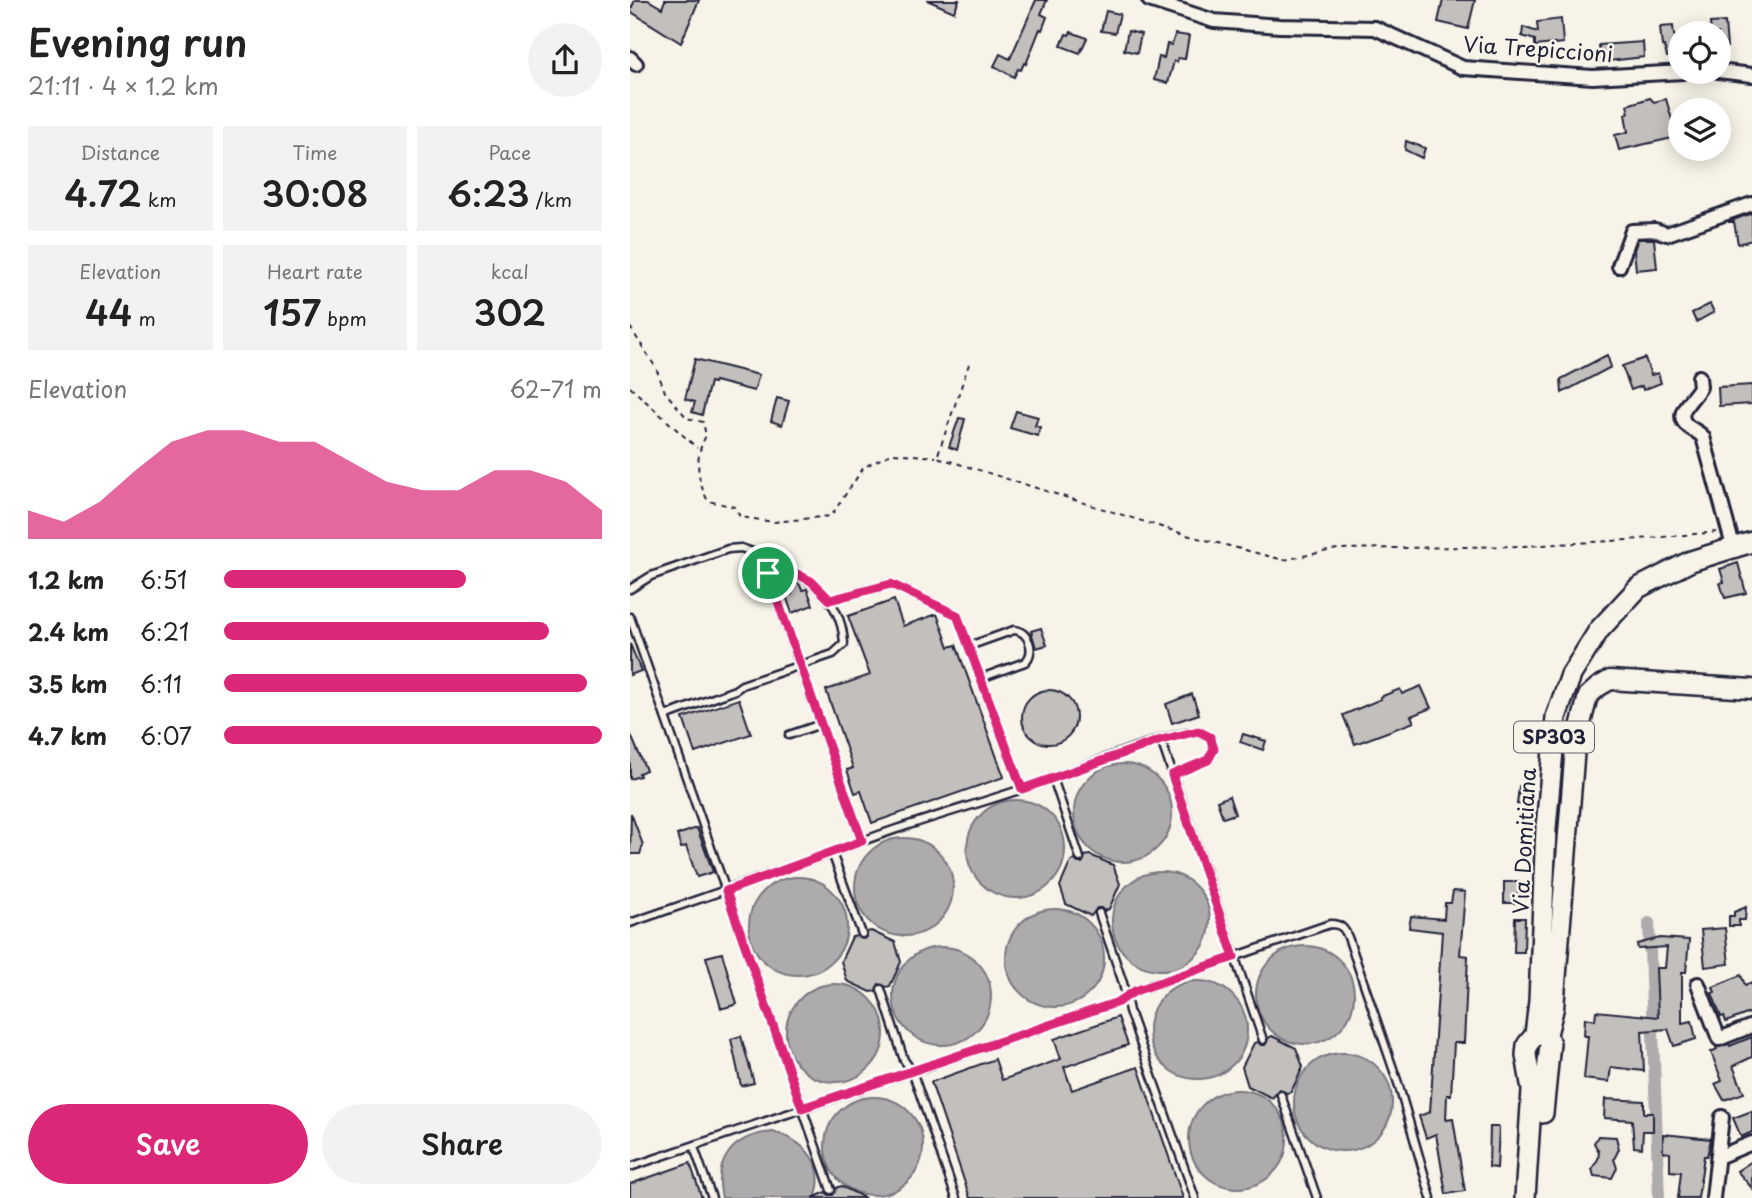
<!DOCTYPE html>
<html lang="en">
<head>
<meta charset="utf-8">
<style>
  body { margin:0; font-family:"Playpen Sans",sans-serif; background:#f2f2f2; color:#222; height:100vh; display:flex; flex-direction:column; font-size:26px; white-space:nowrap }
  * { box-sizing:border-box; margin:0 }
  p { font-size:23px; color:#767676 }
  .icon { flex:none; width:38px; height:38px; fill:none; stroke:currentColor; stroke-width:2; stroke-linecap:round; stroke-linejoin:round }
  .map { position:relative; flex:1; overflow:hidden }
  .drawer { display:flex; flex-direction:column; background:#fff; width:630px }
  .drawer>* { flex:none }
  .fabs { position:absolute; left:1038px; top:21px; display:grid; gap:14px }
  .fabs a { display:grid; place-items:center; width:63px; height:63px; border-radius:50%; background:#fff; box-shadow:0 4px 18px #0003; font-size:35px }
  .pin { position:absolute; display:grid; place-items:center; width:60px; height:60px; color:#fff; margin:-30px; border:4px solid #fff; border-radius:50%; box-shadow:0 2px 7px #0007 }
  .round { display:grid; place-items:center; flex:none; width:74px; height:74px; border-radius:37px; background:#f2f2f2 }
  .headline { display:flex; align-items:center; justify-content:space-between; height:119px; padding:0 28px }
  h1 { font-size:38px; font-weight:600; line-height:52px }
  .stats { display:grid; grid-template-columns:repeat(3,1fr); gap:10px; height:119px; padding:7px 28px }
  .stats div { display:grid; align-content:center; border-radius:0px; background:#f2f2f2; text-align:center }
  .stats b { font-size:35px; font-weight:600 }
  .stats small { font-size:19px; font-weight:400 }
  .stats p { font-size:19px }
  .chart { height:196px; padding:14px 28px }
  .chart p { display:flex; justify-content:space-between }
  .chart svg { width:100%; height:126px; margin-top:7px; fill:#db2777; opacity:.7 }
  .action { display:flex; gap:14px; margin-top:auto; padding:14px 28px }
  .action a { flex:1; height:80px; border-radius:42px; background:#db2777; color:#fff; font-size:28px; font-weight:600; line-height:80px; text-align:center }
  .action a+a { background:#f2f2f2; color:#222 }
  ul { padding:0 28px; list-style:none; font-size:23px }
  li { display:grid; grid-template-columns:112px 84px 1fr; align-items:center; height:52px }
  li i { height:18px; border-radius:9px; background:#db2777 }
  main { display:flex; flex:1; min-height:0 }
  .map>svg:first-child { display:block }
  .water { fill:#aeabad; stroke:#76747f; stroke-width:2 }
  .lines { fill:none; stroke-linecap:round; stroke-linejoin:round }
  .canal { stroke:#aeabad; stroke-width:12 }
  .building { fill:#c2bfbd; stroke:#22223b; stroke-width:2 }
  .lane-casing { stroke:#22223b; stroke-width:11 }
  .street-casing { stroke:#22223b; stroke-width:18 }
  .secondary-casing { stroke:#22223b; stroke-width:23 }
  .primary-casing { stroke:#22223b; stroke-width:24 }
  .path { stroke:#22223b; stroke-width:2; stroke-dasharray:5 5; stroke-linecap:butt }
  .lane { stroke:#f7f3e8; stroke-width:6 }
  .street { stroke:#f7f3e8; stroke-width:12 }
  .secondary { stroke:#f7f3e8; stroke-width:18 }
  .primary { stroke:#f7f3e8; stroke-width:19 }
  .route-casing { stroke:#fff; stroke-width:14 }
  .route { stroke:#db2777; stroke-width:9 }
  .labels { text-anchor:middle; stroke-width:5; stroke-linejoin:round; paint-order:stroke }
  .shield { fill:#f7f3e8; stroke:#62616f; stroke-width:2 }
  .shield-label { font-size:19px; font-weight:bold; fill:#22223b }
  .street-label { font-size:21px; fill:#22223b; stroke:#f7f3e8 }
</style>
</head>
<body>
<main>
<section class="drawer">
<div class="headline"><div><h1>Evening run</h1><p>21:11 · 4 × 1.2 km</p></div><a class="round"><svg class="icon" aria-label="share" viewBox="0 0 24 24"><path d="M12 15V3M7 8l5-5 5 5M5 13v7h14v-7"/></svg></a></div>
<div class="stats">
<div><p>Distance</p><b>4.72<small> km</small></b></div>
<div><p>Time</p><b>30:08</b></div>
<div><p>Pace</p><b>6:23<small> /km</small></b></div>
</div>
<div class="stats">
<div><p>Elevation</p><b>44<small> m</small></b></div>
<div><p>Heart rate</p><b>157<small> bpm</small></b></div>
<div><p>kcal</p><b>302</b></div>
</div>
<div class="chart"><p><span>Elevation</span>62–71 m</p>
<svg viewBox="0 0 160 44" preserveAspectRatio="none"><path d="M0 44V34L10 38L20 31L30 20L40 10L50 6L60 6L70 10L80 10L90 17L100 24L110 27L120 27L130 20L140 20L150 24L160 34V44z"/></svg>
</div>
<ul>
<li><b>1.2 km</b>6:51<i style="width:64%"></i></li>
<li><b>2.4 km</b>6:21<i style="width:86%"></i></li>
<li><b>3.5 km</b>6:11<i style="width:96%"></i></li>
<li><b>4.7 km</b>6:07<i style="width:100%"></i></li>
</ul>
<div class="action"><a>Save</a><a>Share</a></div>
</section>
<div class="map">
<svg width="1122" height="1198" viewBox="0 0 1122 1198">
  <rect width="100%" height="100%" fill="#f7f3e8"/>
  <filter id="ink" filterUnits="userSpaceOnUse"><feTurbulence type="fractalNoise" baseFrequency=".0143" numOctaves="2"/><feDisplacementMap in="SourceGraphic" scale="14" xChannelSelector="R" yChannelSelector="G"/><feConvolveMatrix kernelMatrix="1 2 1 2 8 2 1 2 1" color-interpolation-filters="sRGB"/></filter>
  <g filter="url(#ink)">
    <!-- water -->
    <g class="water">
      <circle cx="493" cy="813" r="49"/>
      <circle cx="386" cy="849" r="49"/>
      <circle cx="274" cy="887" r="49"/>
      <circle cx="531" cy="921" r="49"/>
      <circle cx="168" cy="926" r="49"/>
      <circle cx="425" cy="958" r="49"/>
      <circle cx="675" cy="995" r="49"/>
      <circle cx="312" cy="996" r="49"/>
      <circle cx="568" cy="1030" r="49"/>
      <circle cx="205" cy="1033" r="49"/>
      <circle cx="713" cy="1102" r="49"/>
      <circle cx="608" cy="1139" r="49"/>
      <circle cx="244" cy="1146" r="49"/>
      <path d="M143 1132C173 1140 198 1164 185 1198H92C83 1159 104 1135 143 1132Z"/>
    </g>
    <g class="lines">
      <!-- canal -->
      <path class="canal" d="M1019 923 1029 1198"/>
    </g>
    <!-- building -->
    <g class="building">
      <path d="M5 0H18L32 8 35 0H69L51 43 0 11Z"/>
      <path d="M297 0H329L324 12Z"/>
      <path d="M406 0H417L411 14 417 17 412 30 410 29 396 64 394 63 391 70 388 69 384 77 364 66 370 54 380 59Z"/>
      <path d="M813 0H845L838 29 808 22Z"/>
      <path d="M476 11 490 14 485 33 471 31Z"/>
      <path d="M931 19 933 43 905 46V40L892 36 893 27 908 32 907 22Z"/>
      <path d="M1095 22 1097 47 1088 48V33H1081L1080 23Z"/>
      <path d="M1043 26 1044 35 1050 44V56L1037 57 1034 46H1032L1030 27Z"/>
      <path d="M498 31 511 34 507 53 494 50Z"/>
      <path d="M441 32 457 38 450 53 431 46 436 34 439 35Z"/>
      <path d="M545 34 559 36 555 59 548 58 547 62 544 61 538 83 524 80 529 57 534 58 537 44 542 45Z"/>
      <path d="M1013 42 1014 57 970 62 969 45Z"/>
      <path d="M1020 98 1024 102 1036 99 1047 137 989 150 985 135 998 132 995 114 999 113 997 105Z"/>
      <path d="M776 141 795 148 792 158 775 150Z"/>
      <path d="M1122 213V240L1108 244 1104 222H1098Z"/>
      <path d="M1008 239H1024L1027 268 1006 270 1004 250Z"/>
      <path d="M1080 304 1084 312 1066 322 1062 313Z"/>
      <path d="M977 355 981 367 932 393 931 379Z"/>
      <path d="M1015 358 1021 375 1028 373 1031 383 1013 390 1012 386 1001 390 992 366Z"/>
      <path d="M65 359 129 375 124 391 85 381 84 383 80 382 72 415 62 412 65 402 55 399Z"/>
      <path d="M1122 385V404L1089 406 1088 387Z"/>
      <path d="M147 398 159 401 152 425 141 421Z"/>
      <path d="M386 411 408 417 405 426 410 427 408 436 380 428Z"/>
      <path d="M329 418 335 419 327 450 319 447Z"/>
      <path d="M1108 563 1116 593 1095 598 1090 583 1094 582 1090 569Z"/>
      <path d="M168 581 172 590 177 589 183 605 162 613 156 596 162 594 159 584Z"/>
      <path d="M264 600 273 626 307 614 319 647 326 645 374 777 242 823 231 791 225 793 217 770 223 768 196 690 240 675 218 616Z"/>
      <path d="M411 628 417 645 406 648 401 631Z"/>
      <path d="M0 644 11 671 0 675Z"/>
      <path d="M791 686 801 708 781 716 784 722 725 744 713 715 751 699 750 697 770 689 772 694Z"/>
      <circle cx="419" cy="717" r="27"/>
      <path d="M562 694 569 714 542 723 536 704Z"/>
      <path d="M109 699 121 734 65 753 53 718Z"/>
      <path d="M0 733 16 770 9 773 10 776 0 779Z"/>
      <path d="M613 734 636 741 633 750 610 742Z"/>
      <path d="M889 786 899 787 897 805 887 804Z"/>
      <path d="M599 796 605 814 593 818 587 801Z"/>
      <path d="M1 813 13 845 10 854H0Z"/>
      <path d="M67 828 83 872 67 877 56 846 51 848 47 835Z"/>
      <path d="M460 855 483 865 490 884 479 909 474 911 471 908H467L461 916 436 904 430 886 441 861 445 860 448 863H452L455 856Z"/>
      <path d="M874 882H890L887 903H874Z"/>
      <path d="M823 891 835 892 830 955 838 956 834 1043H824L821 1095H817L816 1120 823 1119 835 1191 816 1194 806 1134 796 1138 789 1116 800 1112 812 932 779 928 781 916 814 919 815 903H821Z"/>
      <path d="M1116 907 1115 920H1109V926H1099V916H1104V912Z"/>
      <path d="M885 918H895L894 952H884Z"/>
      <path d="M1095 928 1099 964 1075 967 1071 930Z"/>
      <path d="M241 931 265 942 271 962 260 986 256 987 249 984 246 991 241 992 217 981 211 961 222 937 227 936 233 939 237 937V932Z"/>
      <path d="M1030 938 1059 940 1056 972H1052V1023L1062 1021 1066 1039 1044 1046 1038 1029 1012 1031 1014 1071 981 1067 979 1082 954 1079 958 1036H954L955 1018 965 1020 966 1011 1028 1017 1026 968H1035L1037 947 1008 949 1007 944Z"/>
      <path d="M92 953 107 1004 94 1008H91L76 957Z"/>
      <path d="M1111 975 1115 985 1122 982V1012L1096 1022 1094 1016 1091 1017 1087 1006 1082 993 1085 992 1083 987Z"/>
      <path d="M488 1017 498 1045 434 1067 442 1090 508 1067 553 1198H340L301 1082 365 1059 372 1080 431 1059 424 1039Z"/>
      <path d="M111 1036 124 1083 111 1086 101 1039Z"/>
      <path d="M642 1036 666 1048 673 1067 661 1092 656 1093 650 1089 642 1098 618 1086 612 1067 624 1043 628 1042 631 1045H635L638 1038Z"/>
      <path d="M1122 1037V1057L1103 1066 1114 1093 1094 1100 1085 1084 1092 1081 1081 1052 1087 1049 1086 1047 1099 1044 1100 1046Z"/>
      <path d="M975 1099 1014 1101V1113H1023V1131H1013L1012 1148 1004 1147 1002 1120 974 1118Z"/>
      <path d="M1122 1111V1132L1111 1137 1103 1118Z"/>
      <path d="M860 1127H869L867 1168 859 1167Z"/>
      <path d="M1033 1134 1081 1139 1077 1156H1074L1068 1198H1048L1051 1172 1040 1171V1153L1033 1152Z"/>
      <path d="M968 1136 986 1137 989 1149 984 1159 987 1168 982 1178 964 1176 962 1169 968 1159 969 1152 964 1143Z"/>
      <path d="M1122 1161V1188L1107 1171Z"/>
      <path d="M60 1163 72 1198H0V1184Z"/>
      <path d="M211 1186 235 1198H183L196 1192 199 1195H203L206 1188Z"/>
    </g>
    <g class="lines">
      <defs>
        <g id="lane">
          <path d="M0 589 21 576 98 549 111 548 131 555 232 841"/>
          <path d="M200 600 261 584 327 615 392 789"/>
          <path d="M0 617 201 1190"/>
          <path d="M339 646 384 630C399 631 406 652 395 662L351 678"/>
          <path d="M35 716 105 690 112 685 203 654 214 644C212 606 191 586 159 570L138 574"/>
          <path d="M159 735 191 724"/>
          <path d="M531 740 633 1040"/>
          <path d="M423 778 450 858"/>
          <path d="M202 853 232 934"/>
          <path d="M469 913 493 983 499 1011 565 1198"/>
          <path d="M0 923 202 853C269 825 341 807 410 783 458 766 519 738 568 731L580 737 584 749 578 760 542 775"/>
          <path d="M251 989 274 1060 282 1071 326 1198"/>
          <path d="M651 1095 687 1198"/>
          <path d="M64 1147 82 1198"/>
          <path d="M0 1167 488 1002 505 991 700 924C712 924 715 929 719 940L768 1083 801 1198"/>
        </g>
        <g id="street">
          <path d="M519 0 584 21 650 26 745 28 833 68 963 77 1053 72"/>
          <path d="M0 58 6 64"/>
          <path d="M1088 71 1122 75"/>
          <path d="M989 266 1002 231 1025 230 1037 234 1122 204"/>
          <path d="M1069 377 1070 387C1064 399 1041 414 1059 427 1064 431 1068 431 1073 437L1103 546"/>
          <path d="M1068 984 1089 1039 1122 1026"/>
          <path d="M1088 1157 1122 1143"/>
          <path d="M1083 1198 1092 1117"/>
        </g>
        <path id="secondary" d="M917 1036 924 1008 945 747 958 696 968 687 980 680 1122 689"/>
        <g id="primary">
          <path d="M905 1035 912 1033 917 1036 920 1043 913 1113"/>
          <path d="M895 1198 902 1090 896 1055 897 1045 905 1035 909 1001 916 828 926 717 941 675 969 630 1008 588 1061 561 1122 542"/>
        </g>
      </defs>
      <!-- lane casing -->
      <use href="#lane" class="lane-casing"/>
      <!-- street casing -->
      <use href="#street" class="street-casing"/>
      <!-- secondary casing -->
      <use href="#secondary" class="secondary-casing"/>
      <!-- primary casing -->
      <use href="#primary" class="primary-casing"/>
      <!-- path -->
      <g class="path">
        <path d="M0 327 26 368 35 392 57 418 73 422 76 436C64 456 67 481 78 501L105 507 110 517 144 522 201 516 234 467 263 453 306 457"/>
        <path d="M339 364 307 457 560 536 654 560 708 549 894 546 998 540 1088 532"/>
        <path d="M0 387 67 448"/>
      </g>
      <!-- lane -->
      <use href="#lane" class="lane"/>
      <!-- street -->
      <use href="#street" class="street"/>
      <!-- secondary -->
      <use href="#secondary" class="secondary"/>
      <!-- primary -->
      <use href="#primary" class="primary"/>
    </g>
  </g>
  <g class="lines" filter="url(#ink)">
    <defs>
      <path id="route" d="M159 570 181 581 200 600 261 584 327 615 392 789 531 740 568 731 580 737 584 749 578 760 542 775 604 957 505 991 488 1002 172 1108 96 891 232 841 138 573Z"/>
    </defs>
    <!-- route casing -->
    <use href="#route" class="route-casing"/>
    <!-- route -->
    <use href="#route" class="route"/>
  </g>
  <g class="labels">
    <!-- shield labels -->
    <rect class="shield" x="884" y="721.5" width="80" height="31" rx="5"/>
    <g class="shield-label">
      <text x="924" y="744">SP303</text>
    </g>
    <!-- street labels -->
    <g class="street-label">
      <text transform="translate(908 50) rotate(4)" y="7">Via Trepiccioni</text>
      <text transform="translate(895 841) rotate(-87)" y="7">Via Domitiana</text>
    </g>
  </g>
</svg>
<div class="fabs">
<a><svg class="icon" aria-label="locate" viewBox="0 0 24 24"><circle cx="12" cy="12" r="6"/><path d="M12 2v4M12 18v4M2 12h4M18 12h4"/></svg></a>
<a><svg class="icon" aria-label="layers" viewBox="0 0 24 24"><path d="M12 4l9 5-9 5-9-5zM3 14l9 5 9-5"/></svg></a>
</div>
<div class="pin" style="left:138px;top:573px;background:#1e9e55"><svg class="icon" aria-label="arrive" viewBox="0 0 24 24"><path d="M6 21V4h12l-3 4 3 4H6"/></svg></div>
</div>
</main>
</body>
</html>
